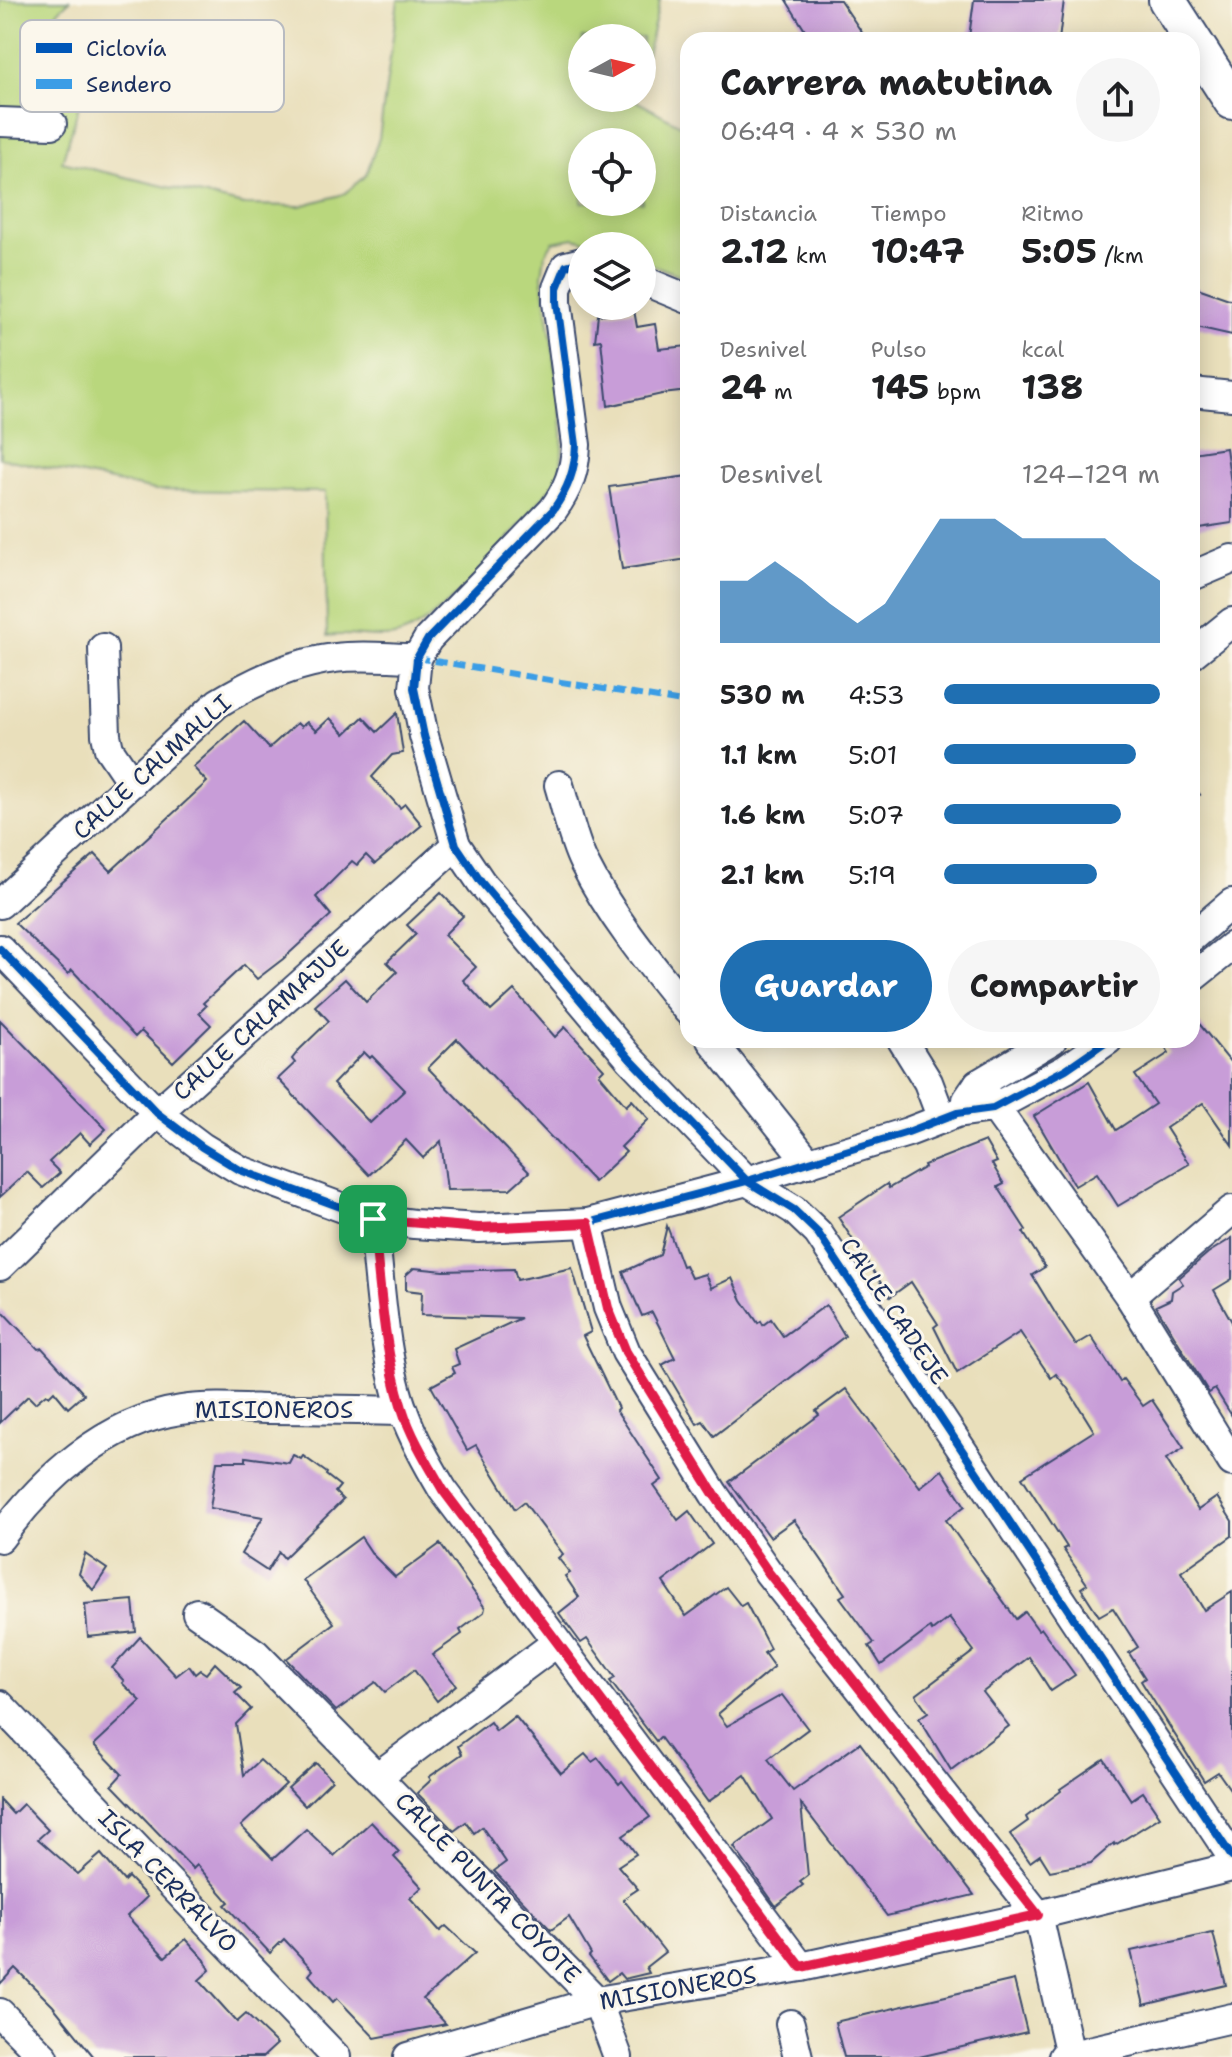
<!DOCTYPE html>
<html lang="es">
<head>
<meta charset="utf-8">
<style>
  body { margin:0; font-family:"Shantell Sans",sans-serif; background:#f6f6f6; color:#202124; height:100vh; display:flex; flex-direction:column; font-size:30px; white-space:nowrap }
  * { box-sizing:border-box; margin:0 }
  p { font-size:26px; color:#757577 }
  .icon { flex:none; width:44px; height:44px; fill:none; stroke:currentColor; stroke-width:2; stroke-linecap:round; stroke-linejoin:round }
  .map { position:relative; flex:1; overflow:hidden }
  .sheet { position:absolute; left:680px; top:32px; width:520px; height:1016px; display:flex; flex-direction:column; background:#fff; border-radius:24px; box-shadow:0 4px 20px #0003 }
  .sheet>* { flex:none }
  .needle { width:52px; rotate:82deg }
  .tools { position:absolute; left:568px; top:24px; display:grid; gap:16px }
  .tools a { display:grid; place-items:center; width:88px; height:88px; border-radius:50%; background:#fff; box-shadow:0 4px 20px #0003; font-size:40px }
  .pin { position:absolute; display:grid; place-items:center; width:68px; height:68px; color:#fff; margin:-34px; border-radius:16px; box-shadow:0 4px 12px #0006 }
  .round { display:grid; place-items:center; flex:none; width:84px; height:84px; border-radius:42px; background:#f6f6f6 }
  .overview { display:flex; align-items:center; justify-content:space-between; height:136px; padding:0 40px }
  h1 { font-size:36px; font-weight:700; line-height:60px }
  .metrics { display:grid; grid-template-columns:repeat(3,1fr); gap:12px; height:136px; padding:8px 40px }
  .metrics div { display:grid; align-content:center }
  .metrics b { font-size:34px; font-weight:700 }
  .metrics small { font-size:22px; font-weight:400 }
  .metrics p { font-size:22px }
  .chart { height:224px; padding:16px 40px }
  .chart p { display:flex; justify-content:space-between }
  .chart svg { width:100%; height:144px; margin-top:8px; fill:#1f6fb2; opacity:.7 }
  .primary-button { display:flex; gap:16px; margin-top:auto; padding:16px 40px }
  .primary-button a { flex:1; height:92px; border-radius:48px; background:#1f6fb2; color:#fff; font-size:32px; font-weight:700; line-height:92px; text-align:center }
  .primary-button a+a { background:#f6f6f6; color:#202124 }
  ul { padding:0 40px; list-style:none; font-size:26px }
  li { display:grid; grid-template-columns:128px 96px 1fr; align-items:center; height:60px }
  li i { height:20px; border-radius:10px; background:#1f6fb2 }
  .map>svg:first-child { display:block }
  .green { fill:#b9d77d; stroke:#6a836e; stroke-width:2; fill-rule:evenodd }
  .building { fill:#c89dd8; fill-rule:evenodd }
  .lines { fill:none; stroke-linecap:round; stroke-linejoin:round }
  .minor-casing { stroke:#3a496c; stroke-width:32 }
  .major-casing { stroke:#3a496c; stroke-width:40 }
  .path { stroke:#3a496c; stroke-width:5; stroke-dasharray:2 6; stroke-linecap:butt }
  .minor { stroke:#fff; stroke-width:28 }
  .major { stroke:#fff; stroke-width:36 }
  .quiet { stroke:#3b9de6; stroke-width:6; stroke-dasharray:12 6; stroke-linecap:butt }
  .cycleway-casing { stroke:#fbf7ec; stroke-width:13 }
  .cycleway { stroke:#0057b8; stroke-width:8 }
  .route-casing { stroke:#fff; stroke-width:16 }
  .route { stroke:#e11d48; stroke-width:10 }
  .labels { text-anchor:middle; stroke-width:6; stroke-linejoin:round; paint-order:stroke }
  .street-label { font-size:24px; fill:#1b2f5e; stroke:#fbf7ec }
  .key { fill:#fbf7ec; stroke:#b8bbc1; stroke-width:2 }
  .key-label { font-size:22px; fill:#1b2f5e }
</style>
</head>
<body>
<div class="map">
<svg width="1232" height="2057" viewBox="0 0 1232 2057">
  <rect width="100%" height="100%" fill="#fbf7ec"/>
  <filter id="ink" filterUnits="userSpaceOnUse"><feTurbulence type="fractalNoise" baseFrequency=".0125" numOctaves="2"/><feDisplacementMap in="SourceGraphic" scale="16" xChannelSelector="R" yChannelSelector="G"/><feConvolveMatrix kernelMatrix="1 2 1 2 8 2 1 2 1" color-interpolation-filters="sRGB"/></filter>
  <filter id="wash" filterUnits="userSpaceOnUse"><feTurbulence type="fractalNoise" baseFrequency=".006" numOctaves="4" result="noise"/><feDisplacementMap in="SourceGraphic" scale="32" xChannelSelector="R" yChannelSelector="G"/><feGaussianBlur stdDeviation="1.8" result="paint"/><feColorMatrix in="noise" values="0 0 0 0 0 0 0 0 0 0 0 0 0 0 0 0 0 1.4 0 .05"/><feComposite in="paint" operator="in"/></filter>
  <g filter="url(#wash)">
    <rect width="100%" height="100%" fill="#e9dfbb"/>
    <!-- green -->
    <path class="green" d="M0 0H70L56 13 66 57 85 86 62 162 244 205 300 206 344 194 366 175 379 138 398 0H660L642 75V38H582V98H636V101L688 129V278L642 261V246H604L574 238 553 242 545 255 542 276C547 316 571 441 559 473 557 478 553 484 550 489 515 529 445 625 395 636 373 640 350 632 327 636L325 492 155 490 0 458ZM582 142H642V202H582Z"/>
    <g id="blocks">
      <!-- building -->
      <g class="building">
        <path d="M786 0H840L867 40H811Z"/>
        <path d="M974 0H1064L1059 40H996L969 37Z"/>
        <path d="M1192 286 1232 300V335L1192 326Z"/>
        <path d="M634 310 637 327 655 324 659 349 688 346V391L662 394 608 406 601 340 595 341 598 315Z"/>
        <path d="M1226 448 1232 490V523L1192 529V453Z"/>
        <path d="M688 476V559L622 569 609 487Z"/>
        <path d="M397 713 403 753 392 755 372 777 400 808 405 804 422 825 375 864 366 855 357 865 352 861 316 897 331 915 283 959 257 979 244 965 203 1003 206 1006 199 1013 211 1025 173 1062 141 1031 135 1037 72 970 68 974 15 923 95 854 111 871 207 782 193 767 244 721 269 748 297 723 301 727 307 722 316 731 330 718 345 734 363 717 377 732Z"/>
        <path d="M441 893 463 916 444 935 476 967 463 980 491 1011 514 990 555 1037 565 1027 604 1069 599 1074 626 1106 632 1100 649 1119 621 1147 626 1152 594 1182 457 1039 428 1068 529 1172 510 1189 447 1190 441 1141 423 1158 406 1140 369 1175 278 1079 295 1063 292 1059 300 1049 329 1021 315 1006 345 979 366 1002 397 972 387 962 416 934 407 925ZM364 1052 370 1058 372 1056 405 1090 370 1123 333 1084Z"/>
        <path d="M1192 1015 1232 1064V1145L1203 1103 1166 1128 1189 1164 1118 1206 1097 1173 1075 1186 1034 1116 1089 1082 1116 1130 1155 1104 1135 1075 1169 1053 1161 1040H1192Z"/>
        <path d="M0 1020 106 1129 90 1144 80 1133 49 1162 60 1173 43 1188 27 1172 0 1197Z"/>
        <path d="M985 1141 997 1162 992 1164 1004 1184 998 1187 1026 1230 1023 1232 1045 1267 1032 1275 1060 1321 1076 1345 1091 1336 1120 1382 1123 1379 1143 1406 1152 1400 1184 1448 1166 1459 1198 1510 1217 1497 1232 1521V1536L1181 1572 1204 1610 1232 1592V1792L1218 1772 1204 1781 1141 1681 1145 1678 1129 1653 1138 1647 1113 1608 1099 1616 1081 1588 1087 1584 1063 1549 1067 1547 1022 1477 1094 1431 1068 1389 1056 1374 1051 1378 1020 1332 957 1373 934 1327 938 1324 911 1282 890 1297 838 1217 887 1184 889 1188 925 1167 924 1165Z"/>
        <path d="M667 1226 682 1266 685 1265 691 1278 705 1274 711 1288 732 1278 742 1300 758 1323 761 1321 763 1325 771 1319 783 1336 826 1305 845 1336 714 1436 703 1421 697 1424 662 1365 675 1358 652 1312 642 1316 623 1272 660 1255Z"/>
        <path d="M1232 1238V1279L1214 1290 1232 1322V1416L1215 1389 1209 1393 1156 1306 1171 1299 1172 1291 1183 1284 1179 1278 1208 1253Z"/>
        <path d="M414 1268 444 1271 514 1269 517 1280 572 1268 591 1332 583 1336 618 1408 616 1410 662 1480 654 1486 678 1520 689 1511 712 1544 663 1582 686 1616 726 1587 741 1606 746 1603 770 1649 764 1653 774 1667 718 1714 727 1726 782 1695 808 1729 768 1759 793 1791 860 1743 974 1895 887 1916 801 1804 808 1876 800 1882 803 1885 776 1906 734 1847 772 1819 745 1775 708 1802 660 1737 656 1741 610 1681 615 1678 587 1639 581 1643 559 1613 579 1597 565 1576 570 1573 558 1558 563 1554 524 1502 515 1509 476 1445 467 1450 431 1386 455 1373 452 1367 459 1364 454 1349 521 1318 421 1315 422 1292 406 1290V1275Z"/>
        <path d="M0 1309 38 1349 42 1348 84 1394 68 1408 54 1391 49 1396 46 1394 35 1403 28 1396 0 1423Z"/>
        <path d="M846 1389 920 1487 942 1470 965 1506 946 1520 1016 1619 1025 1612 1038 1630 1041 1628 1075 1675 1051 1691 1029 1657 983 1692 1009 1726 951 1770 919 1718 928 1712 916 1695 974 1651 949 1618 932 1631 930 1628 881 1665 869 1646 874 1643 840 1597 845 1594 794 1520 770 1537 729 1482 819 1415 816 1411Z"/>
        <path d="M293 1455 301 1459 303 1456 327 1473 326 1475 340 1486 335 1492 343 1500 284 1558 279 1552 267 1571 241 1554 263 1517 210 1508 217 1461H246V1457L289 1463Z"/>
        <path d="M361 1537 373 1555 395 1577 440 1544 485 1608 484 1612 460 1630 462 1634 432 1655 456 1685 437 1701 414 1670 385 1692 376 1682 336 1711 286 1659 334 1623 303 1580Z"/>
        <path d="M85 1554 107 1569 93 1590 79 1574Z"/>
        <path d="M133 1600 136 1632 88 1637 85 1604Z"/>
        <path d="M140 1637 176 1676 189 1666 195 1674 200 1670 206 1674 215 1663 241 1688 235 1693 251 1709 236 1724 244 1775 260 1760 286 1784 241 1826 273 1859 306 1829 334 1856 371 1822 399 1852 394 1857 422 1887 410 1898 440 1931 446 1926 475 1953 423 1999 446 2024 375 2038 337 1998 333 2002 309 1975 313 1970 284 1939 270 1953 225 1905 229 1902 197 1865 193 1869 112 1785 122 1774 94 1745 141 1701 122 1683 124 1681 112 1668Z"/>
        <path d="M515 1716 561 1773 585 1754 592 1762 598 1758 619 1784 622 1781 650 1817 623 1836 636 1854 618 1866 638 1889 623 1899 665 1952 646 1967 649 1973 624 1979 619 1973 608 1981 589 1956 591 1954 569 1917 551 1930 494 1871 506 1862 482 1827 474 1833 466 1822 454 1831 417 1793 431 1780 429 1777 462 1754 458 1746 490 1722 496 1731Z"/>
        <path d="M1104 1759 1131 1800 1143 1792 1160 1817 1115 1845 1114 1843 1091 1863 1050 1871 1040 1855 1030 1862 1010 1834 1028 1821 1026 1817 1061 1791 1060 1789Z"/>
        <path d="M316 1763 332 1780 305 1806 288 1788Z"/>
        <path d="M0 1800 13 1814 23 1804 48 1830 38 1839 78 1874 101 1854 124 1881 128 1877 147 1897 127 1916 165 1957 186 1939 205 1960 210 1970 199 1980 237 2022 246 2014 277 2044 263 2057H94L53 2006 15 1968 0 1984Z"/>
        <path d="M1213 1933 1226 1985 1144 2005 1131 1951Z"/>
        <path d="M1014 1980 1027 2032 919 2057H844L835 2022Z"/>
      </g>
    </g>
  </g>
  <g filter="url(#ink)">
    <use href="#blocks" fill-opacity="0" stroke="#3a496c" stroke-width="2"/>
    <g class="lines">
      <defs>
        <g id="minor">
          <path d="M0 122 52 124"/>
          <path d="M582 262 566 266 557 288V302L576 445C575 471 568 489 553 510L428 639 417 658 414 688 424 736 456 845 481 882 630 1059 747 1181 794 1210 818 1233 1232 1857"/>
          <path d="M642 280 688 299"/>
          <path d="M1192 392 1232 396"/>
          <path d="M1192 576 1232 559"/>
          <path d="M103 648 106 735 109 749 132 783"/>
          <path d="M1192 654 1232 622"/>
          <path d="M559 785C567 811 572 839 584 863 611 917 650 964 688 1011"/>
          <path d="M0 904 218 703C254 681 292 663 335 658 362 654 390 658 417 658"/>
          <path d="M1192 937 1232 903"/>
          <path d="M0 949 157 1113 202 1147 240 1170 373 1219 414 1224 479 1228 588 1223 747 1181 908 1132 957 1113 993 1108 1066 1069 1108 1040"/>
          <path d="M1192 978 1232 946"/>
          <path d="M711 1040 809 1163"/>
          <path d="M902 1040 928 1082 942 1119"/>
          <path d="M978 1084 1130 1297 1232 1462"/>
          <path d="M967 1100 978 1084 1052 1040"/>
          <path d="M373 1219C380 1277 383 1360 404 1413 414 1440 428 1465 443 1490L801 1967"/>
          <path d="M588 1223 608 1308 626 1352 714 1494 768 1572 1038 1915 1070 2055"/>
          <path d="M0 1266 157 1113 456 845"/>
          <path d="M1130 1297 1232 1210"/>
          <path d="M0 1538C43 1479 106 1421 181 1410 209 1406 239 1408 267 1409 312 1409 357 1410 403 1411"/>
          <path d="M197 1613 256 1654 597 2001 618 2057"/>
          <path d="M0 1705 336 2057"/>
          <path d="M378 1776 556 1643"/>
          <path d="M0 2013 44 2057"/>
          <path d="M790 2024 798 2057"/>
          <path d="M408 2057 597 2001 801 1967 1038 1915 1232 1867"/>
          <path d="M1063 2057 1232 2018"/>
        </g>
        <path id="major" d="M1167 0 1232 101"/>
      </defs>
      <!-- minor casing -->
      <use href="#minor" class="minor-casing"/>
      <!-- major casing -->
      <use href="#major" class="major-casing"/>
      <!-- path -->
      <path class="path" d="M1192 799 1204 790"/>
      <!-- minor -->
      <use href="#minor" class="minor"/>
      <!-- major -->
      <use href="#major" class="major"/>
      <!-- quiet -->
      <path class="quiet" d="M417 658 688 703"/>
      <defs>
        <g id="cycleway">
          <path d="M582 262 566 266 557 288V302L576 445C575 471 568 489 553 510L428 639 417 658 414 688 424 736 456 845 481 882 630 1059 747 1181 794 1210 818 1233 1232 1857"/>
          <path d="M0 949 157 1113 202 1147 240 1170 373 1219 414 1224 479 1228 588 1223 747 1181 908 1132 957 1113 993 1108 1066 1069 1108 1040"/>
        </g>
      </defs>
      <!-- cycleway casing -->
      <use href="#cycleway" class="cycleway-casing"/>
      <!-- cycleway -->
      <use href="#cycleway" class="cycleway"/>
    </g>
  </g>
  <g class="lines" filter="url(#ink)">
    <defs>
      <path id="route" d="M373 1219 479 1228 588 1223 608 1308 626 1352 714 1494 768 1572 1038 1915 801 1967 443 1490C428 1464 411 1437 402 1408 383 1347 380 1281 373 1219Z"/>
    </defs>
    <!-- route casing -->
    <use href="#route" class="route-casing"/>
    <!-- route -->
    <use href="#route" class="route"/>
  </g>
  <g class="labels">
    <!-- street labels -->
    <g class="street-label">
      <text transform="translate(152 767) rotate(-42)" y="8">CALLE CALMALLI</text>
      <text transform="translate(261 1020) rotate(-42)" y="8">CALLE CALAMAJUE</text>
      <text transform="translate(894 1311) rotate(56)" y="8">CALLE CADEJE</text>
      <text x="274" y="1418">MISIONEROS</text>
      <text transform="translate(168 1881) rotate(46)" y="8">ISLA CERRALVO</text>
      <text transform="translate(488 1888) rotate(46)" y="8">CALLE PUNTA COYOTE</text>
      <text transform="translate(678 1988) rotate(-10)" y="8">MISIONEROS</text>
    </g>
  </g>
  <!-- legend -->
  <rect x="20" y="20" width="264" height="92" rx="12" class="key"/>
  <rect x="36" y="43" width="36" height="10" fill="#0057b8"/>
  <rect x="36" y="79" width="36" height="10" fill="#3b9de6"/>
  <g class="key-label">
    <text x="86" y="56">Ciclovía</text>
    <text x="86" y="92">Sendero</text>
  </g>
</svg>
<div class="tools">
<a><svg class="needle" viewBox="-14 -14 28 28"><path d="M0-13l5 13h-10z" fill="#e53935"/><path d="M0 13l5-13h-10z" fill="#757577"/></svg></a>
<a><svg class="icon" aria-label="locate" viewBox="0 0 24 24"><circle cx="12" cy="12" r="6"/><path d="M12 2v4M12 18v4M2 12h4M18 12h4"/></svg></a>
<a><svg class="icon" aria-label="layers" viewBox="0 0 24 24"><path d="M12 4l9 5-9 5-9-5zM3 14l9 5 9-5"/></svg></a>
</div>
<div class="pin" style="left:373px;top:1219px;background:#1e9e55"><svg class="icon" aria-label="arrive" viewBox="0 0 24 24"><path d="M6 21V4h12l-3 4 3 4H6"/></svg></div>
<section class="sheet">
<div class="overview"><div><h1>Carrera matutina</h1><p>06:49 · 4 × 530 m</p></div><a class="round"><svg class="icon" aria-label="share" viewBox="0 0 24 24"><path d="M12 15V3M7 8l5-5 5 5M5 13v7h14v-7"/></svg></a></div>
<div class="metrics">
<div><p>Distancia</p><b>2.12<small> km</small></b></div>
<div><p>Tiempo</p><b>10:47</b></div>
<div><p>Ritmo</p><b>5:05<small> /km</small></b></div>
</div>
<div class="metrics">
<div><p>Desnivel</p><b>24<small> m</small></b></div>
<div><p>Pulso</p><b>145<small> bpm</small></b></div>
<div><p>kcal</p><b>138</b></div>
</div>
<div class="chart"><p><span>Desnivel</span>124–129 m</p>
<svg viewBox="0 0 160 44" preserveAspectRatio="none"><path d="M0 44V25L10 25L20 19L30 25L40 32L50 38L60 32L70 19L80 6L90 6L100 6L110 12L120 12L130 12L140 12L150 19L160 25V44z"/></svg>
</div>
<ul>
<li><b>530 m</b>4:53<i style="width:100%"></i></li>
<li><b>1.1 km</b>5:01<i style="width:89%"></i></li>
<li><b>1.6 km</b>5:07<i style="width:82%"></i></li>
<li><b>2.1 km</b>5:19<i style="width:71%"></i></li>
</ul>
<div class="primary-button"><a>Guardar</a><a>Compartir</a></div>
</section>
</div>
</body>
</html>
